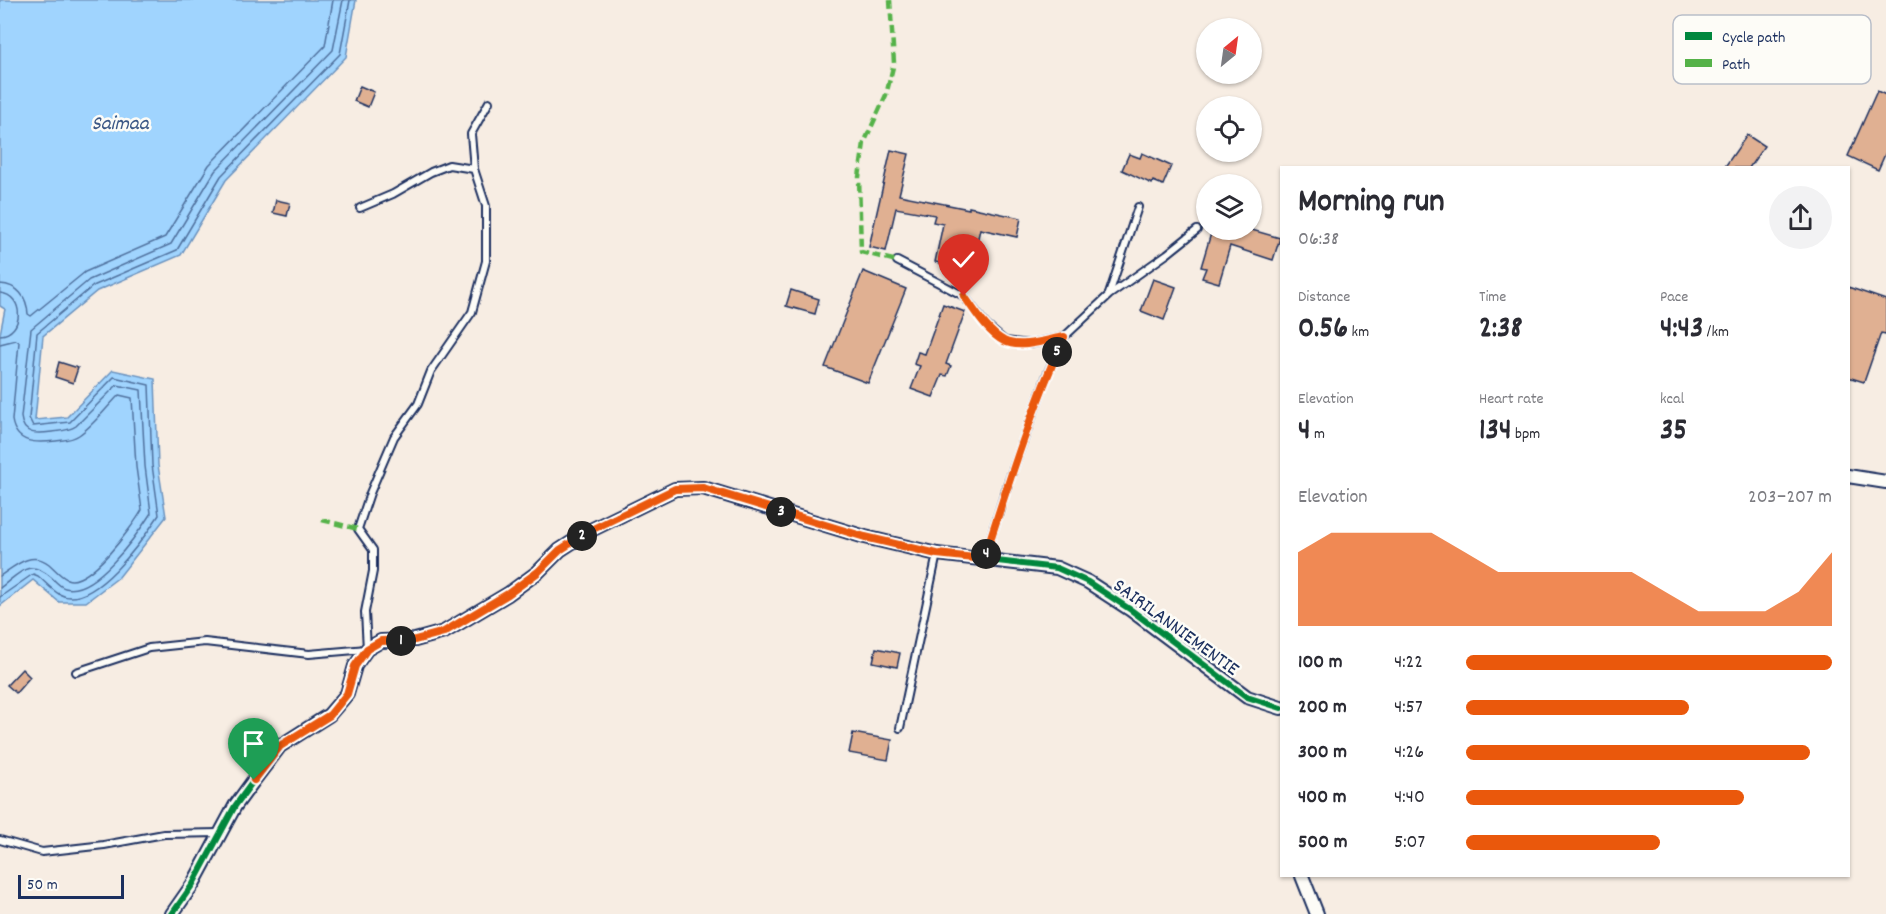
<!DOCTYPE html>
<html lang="en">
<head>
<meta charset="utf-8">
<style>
  body { margin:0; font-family:Dekko,sans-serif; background:#f2f2f3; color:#2b2b33; height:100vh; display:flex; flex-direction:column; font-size:22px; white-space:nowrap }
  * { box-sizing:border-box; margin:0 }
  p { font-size:20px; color:#7c7c81 }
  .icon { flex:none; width:33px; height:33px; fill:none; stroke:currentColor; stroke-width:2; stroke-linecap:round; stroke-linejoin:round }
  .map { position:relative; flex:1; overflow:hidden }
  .drawer { position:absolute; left:1280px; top:166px; width:570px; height:711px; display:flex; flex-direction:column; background:#fff; border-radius:0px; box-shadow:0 2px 4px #0004 }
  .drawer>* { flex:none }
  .needle { width:39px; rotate:29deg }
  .controls { position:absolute; left:1196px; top:18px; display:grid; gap:12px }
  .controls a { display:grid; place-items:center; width:66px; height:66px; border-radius:50%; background:#fff; box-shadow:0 2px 4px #0004; font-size:30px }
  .scale { position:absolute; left:18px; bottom:15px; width:106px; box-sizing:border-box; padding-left:6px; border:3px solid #1b2f5e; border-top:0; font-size:16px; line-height:21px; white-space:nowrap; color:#1b2f5e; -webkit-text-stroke:4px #fdfcf7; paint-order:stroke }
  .pin { position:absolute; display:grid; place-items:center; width:51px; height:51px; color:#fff; margin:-62px -26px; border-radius:50% 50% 50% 0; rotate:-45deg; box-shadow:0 0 6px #0007 }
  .pin .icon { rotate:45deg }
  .km { position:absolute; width:30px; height:30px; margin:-15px; border-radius:50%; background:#222; color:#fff; font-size:16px; line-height:30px; text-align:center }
  .round { display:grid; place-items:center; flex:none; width:63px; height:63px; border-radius:32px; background:#f2f2f3 }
  .summary { display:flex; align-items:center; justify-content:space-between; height:102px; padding:0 18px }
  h1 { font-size:33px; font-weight:800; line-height:45px }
  .figures { display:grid; grid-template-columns:repeat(3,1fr); gap:9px; height:102px; padding:6px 18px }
  .figures div { display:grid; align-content:center }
  .figures b { font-size:30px; font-weight:800 }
  .figures small { font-size:16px; font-weight:400 }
  .figures p { font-size:16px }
  .chart { height:168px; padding:12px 18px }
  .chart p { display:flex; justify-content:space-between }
  .chart svg { width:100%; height:108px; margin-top:6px; fill:#ea580c; opacity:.7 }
  ul { padding:0 18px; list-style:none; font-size:20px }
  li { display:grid; grid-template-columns:96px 72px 1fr; align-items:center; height:45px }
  li i { height:15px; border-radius:8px; background:#ea580c }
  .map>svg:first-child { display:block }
  .water { fill:#a0d4fe; stroke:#6b92be; stroke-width:1.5 }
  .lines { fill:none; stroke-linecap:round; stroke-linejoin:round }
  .shore { stroke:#50719e; stroke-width:1.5 }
  .building { fill:#e0b092; stroke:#1b2f5e; stroke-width:1.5 }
  .service-casing { stroke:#1b2f5e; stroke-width:10 }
  .minor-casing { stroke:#1b2f5e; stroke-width:16 }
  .service { stroke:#fdfcf7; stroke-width:6 }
  .minor { stroke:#fdfcf7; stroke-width:12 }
  .quiet { stroke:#55b248; stroke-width:4.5; stroke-dasharray:9 4.5; stroke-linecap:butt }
  .cycleway-casing { stroke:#fdfcf7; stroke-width:10 }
  .cycleway { stroke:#00873e; stroke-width:6 }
  .route-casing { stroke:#fff; stroke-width:12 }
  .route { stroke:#ea580c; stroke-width:8 }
  .labels { text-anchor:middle; stroke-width:5; stroke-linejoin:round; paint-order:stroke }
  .street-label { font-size:20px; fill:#1b2f5e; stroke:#fdfcf7 }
  .water-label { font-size:21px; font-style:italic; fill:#3c5886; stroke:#fdfcf7 }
  .key { fill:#fdfcf7; stroke:#b9bec9; stroke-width:1.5 }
  .key-label { font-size:16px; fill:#1b2f5e }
</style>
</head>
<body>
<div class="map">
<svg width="1886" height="914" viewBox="0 0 1886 914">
  <rect width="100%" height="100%" fill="#f7ede3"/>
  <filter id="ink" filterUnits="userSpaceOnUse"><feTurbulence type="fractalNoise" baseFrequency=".0167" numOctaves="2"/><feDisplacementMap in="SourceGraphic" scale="12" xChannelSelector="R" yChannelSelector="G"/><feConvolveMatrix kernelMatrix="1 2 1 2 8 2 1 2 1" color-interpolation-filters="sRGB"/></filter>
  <g filter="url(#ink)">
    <!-- water -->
    <path class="water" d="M0 0H356L346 57 226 180 181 255 97 291 43 336 35 420 67 417 113 370 155 379 158 465 166 517 119 577 86 602H59L33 580 0 606V334L5 309 0 306Z"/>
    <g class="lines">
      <!-- shore -->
      <g class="shore">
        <path d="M0 284C18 285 27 297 28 314L31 316 85 272 165 237 209 165 325 46 333 0"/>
        <path d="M0 293C25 295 24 334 0 335"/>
        <path d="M0 344 16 340 19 342 12 420C16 445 37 443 56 441 64 440 72 440 79 435 94 425 106 408 119 395L132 398 136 467 142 510C133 526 88 588 67 579 60 576 54 568 49 564 31 550 15 566 0 576"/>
        <path d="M0 588C20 573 28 558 51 577 55 581 60 587 65 588 94 596 137 535 151 513L145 466 141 390 117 385 76 426C69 431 60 431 52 432 38 434 23 436 21 417L31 329 89 280 171 244 215 171 333 50 343 0"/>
        <path d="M0 597 33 574 38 576C45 582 52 590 59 594 92 613 144 538 159 515L152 465 149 385 114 377 70 422 33 426 29 418 37 333 93 286 177 250 221 176 340 54 350 0"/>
      </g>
    </g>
    <!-- building -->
    <g class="building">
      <path d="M360 86 374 92 368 107 354 101Z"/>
      <path d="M1877 91 1886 95V152L1878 170 1848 156Z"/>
      <path d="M1747 135 1764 146 1749 168H1724Z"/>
      <path d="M891 150 909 154 899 195 969 209V207L1021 218 1017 237 980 229 971 269 935 262 943 224 933 222 935 215 896 208 886 251 869 247Z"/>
      <path d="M1142 153 1171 166 1163 185 1153 181 1152 184 1122 170 1129 154 1140 158Z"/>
      <path d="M276 200 290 203 287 216 273 213Z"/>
      <path d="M1212 230H1252L1280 238 1273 260 1230 246 1219 283 1202 278 1206 268 1201 267Z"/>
      <path d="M863 271 906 289 868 383 825 367Z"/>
      <path d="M1153 279 1176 287 1164 320 1141 311Z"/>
      <path d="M1848 287 1886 300V334L1881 333 1864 382 1848 377Z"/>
      <path d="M791 290 819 299 815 314 786 306Z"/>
      <path d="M943 304 965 312 946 364 951 366 947 376 942 375 933 397 911 389 920 366 914 364 918 352 925 354Z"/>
      <path d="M59 362 78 368 73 383 55 377Z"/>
      <path d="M876 648 900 653 897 667 873 662Z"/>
      <path d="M22 669 30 677 16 693 7 685Z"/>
      <path d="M853 733 892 740 888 760 849 753Z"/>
    </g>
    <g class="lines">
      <defs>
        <g id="service">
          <path d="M474 169 471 134 489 102"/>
          <path d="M897 261 964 296 986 325 1005 341 1030 344 1064 337"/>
          <path d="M1109 294 1138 207"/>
          <path d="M984 559 1007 486 1047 375 1064 337 1109 295 1167 254 1197 230"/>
          <path d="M76 672 149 648 205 642 309 654 367 649 365 612 373 571V550L358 529 370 493 394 437 418 404 431 371 472 312 486 261V206L474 169 449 165 431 172 393 194 360 208"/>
          <path d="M900 728 937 554"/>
          <path d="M0 840 42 852 104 845 164 834 220 833"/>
        </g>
        <g id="minor">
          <path d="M1848 476 1886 482"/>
          <path d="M1302 876 1317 914"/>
          <path d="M172 914 193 884 235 806 254 780 280 746 329 715 347 694 355 666 367 649 381 641 415 640 444 632 508 594 538 572 560 550 591 530 675 489 703 488 865 537 937 554 1057 568 1088 582 1131 610 1247 697 1281 708"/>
        </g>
      </defs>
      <!-- service casing -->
      <use href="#service" class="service-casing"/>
      <!-- minor casing -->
      <use href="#minor" class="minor-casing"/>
      <!-- service -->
      <use href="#service" class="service"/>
      <!-- minor -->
      <use href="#minor" class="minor"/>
      <!-- quiet -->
      <g class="quiet">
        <path d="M890 0 894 63 886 95 864 143 859 177 861 252 897 261"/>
        <path d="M322 520 358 529"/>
      </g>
      <defs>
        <path id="cycleway" d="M172 914 193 884 235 806 254 780 280 746 329 715 347 694 355 666 367 649 381 641 415 640 444 632 508 594 538 572 560 550 591 530 675 489 703 488 865 537 937 554 1057 568 1088 582 1131 610 1247 697 1281 708"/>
      </defs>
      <!-- cycleway casing -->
      <use href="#cycleway" class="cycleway-casing"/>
      <!-- cycleway -->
      <use href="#cycleway" class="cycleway"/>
    </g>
  </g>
  <g class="lines" filter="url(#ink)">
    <defs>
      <path id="route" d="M254 780 280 746 330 715 347 694 355 666 367 649 381 641 415 640 444 632 508 594 538 572 560 550 591 530 675 489 703 488 865 537 937 554 984 559C1008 484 1032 408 1064 337 1047 340 1020 349 1004 341 987 332 975 311 964 296"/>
    </defs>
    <!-- route casing -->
    <use href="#route" class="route-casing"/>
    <!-- route -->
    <use href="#route" class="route"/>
  </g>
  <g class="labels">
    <!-- street labels -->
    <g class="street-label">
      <text transform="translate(1177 626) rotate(36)" y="7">SAIRILANNIEMENTIE</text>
    </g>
    <!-- water labels -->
    <g class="water-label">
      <text x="120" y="129">Saimaa</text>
    </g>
  </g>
  <!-- legend -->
  <rect x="1673" y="15" width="198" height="69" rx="9" class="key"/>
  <rect x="1685" y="32" width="27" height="8" fill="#00873e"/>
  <rect x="1685" y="59" width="27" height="8" fill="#55b248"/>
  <g class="key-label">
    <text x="1722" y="42">Cycle path</text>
    <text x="1722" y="69">Path</text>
  </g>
</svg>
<div class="controls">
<a><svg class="needle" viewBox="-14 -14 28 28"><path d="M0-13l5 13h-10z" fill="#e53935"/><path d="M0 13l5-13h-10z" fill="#7c7c81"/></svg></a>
<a><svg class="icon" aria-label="locate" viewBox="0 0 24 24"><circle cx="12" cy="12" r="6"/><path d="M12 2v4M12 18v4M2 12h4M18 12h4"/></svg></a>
<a><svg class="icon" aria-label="layers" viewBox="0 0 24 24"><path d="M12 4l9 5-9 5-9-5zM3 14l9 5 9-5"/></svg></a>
</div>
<div class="scale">50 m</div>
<div class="pin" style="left:254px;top:780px;background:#1e9e55"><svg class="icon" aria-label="arrive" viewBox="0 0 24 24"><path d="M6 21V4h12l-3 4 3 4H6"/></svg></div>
<div class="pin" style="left:964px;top:296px;background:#d93025"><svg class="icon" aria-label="check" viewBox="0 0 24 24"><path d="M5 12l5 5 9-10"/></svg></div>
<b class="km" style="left:401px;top:641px">1</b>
<b class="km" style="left:582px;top:536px">2</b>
<b class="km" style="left:781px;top:512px">3</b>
<b class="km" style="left:986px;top:554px">4</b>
<b class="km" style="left:1057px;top:352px">5</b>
<section class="drawer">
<div class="summary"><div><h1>Morning run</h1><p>06:38</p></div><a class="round"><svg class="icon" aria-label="share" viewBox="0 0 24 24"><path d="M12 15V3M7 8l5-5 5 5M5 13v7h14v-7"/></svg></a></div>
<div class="figures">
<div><p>Distance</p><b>0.56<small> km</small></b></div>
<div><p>Time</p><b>2:38</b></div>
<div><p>Pace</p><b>4:43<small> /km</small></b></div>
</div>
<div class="figures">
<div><p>Elevation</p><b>4<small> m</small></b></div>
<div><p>Heart rate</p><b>134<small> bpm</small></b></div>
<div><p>kcal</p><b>35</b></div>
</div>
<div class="chart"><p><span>Elevation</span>203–207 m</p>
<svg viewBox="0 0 160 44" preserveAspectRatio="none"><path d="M0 44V14L10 6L20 6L30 6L40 6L50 14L60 22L70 22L80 22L90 22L100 22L110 30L120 38L130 38L140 38L150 30L160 14V44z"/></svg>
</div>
<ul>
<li><b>100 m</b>4:22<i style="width:100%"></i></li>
<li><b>200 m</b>4:57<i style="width:61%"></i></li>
<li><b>300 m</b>4:26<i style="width:94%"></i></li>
<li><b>400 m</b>4:40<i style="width:76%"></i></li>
<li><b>500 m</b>5:07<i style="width:53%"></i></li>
</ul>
</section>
</div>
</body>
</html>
